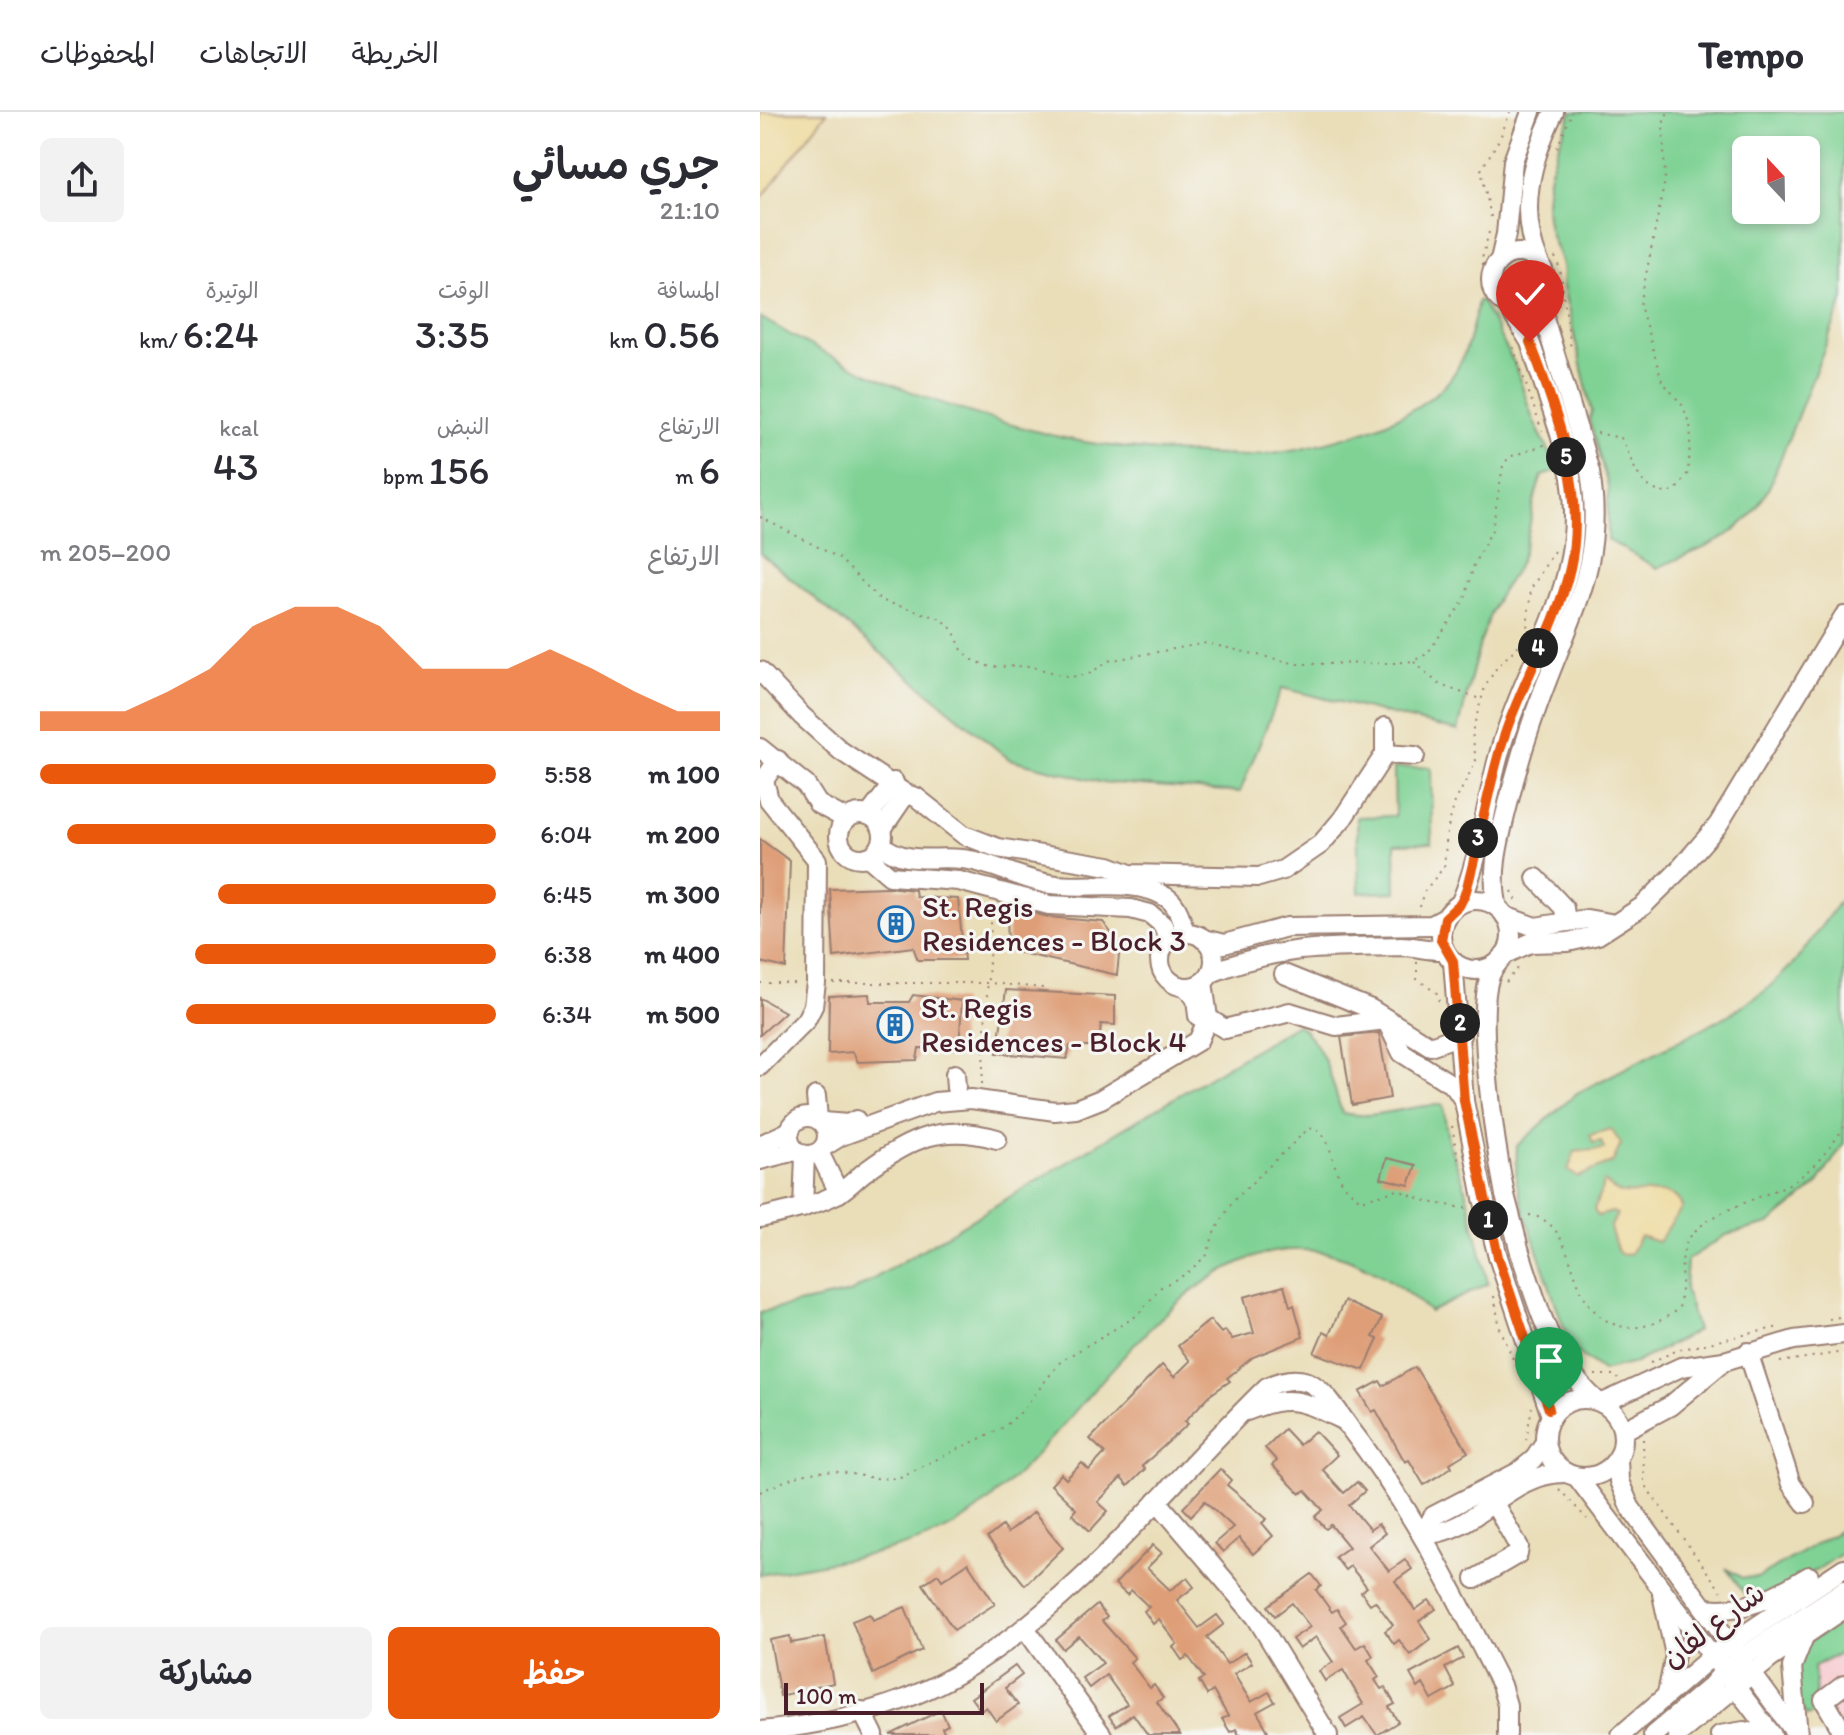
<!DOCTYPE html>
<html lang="ar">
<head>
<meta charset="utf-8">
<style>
  body { margin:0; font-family:Itim,"Playpen Sans Arabic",sans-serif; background:#f2f2f3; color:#2b2b33; direction:rtl; height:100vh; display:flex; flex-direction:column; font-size:30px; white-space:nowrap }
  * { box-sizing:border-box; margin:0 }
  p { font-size:26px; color:#7c7c81 }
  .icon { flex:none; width:44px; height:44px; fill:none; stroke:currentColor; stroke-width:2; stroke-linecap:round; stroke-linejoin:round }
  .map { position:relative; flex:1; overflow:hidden; direction:ltr }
  .panel { display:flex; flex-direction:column; background:#fff; width:760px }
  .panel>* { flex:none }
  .needle { width:52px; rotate:338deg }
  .buttons { position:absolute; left:972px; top:24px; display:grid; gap:16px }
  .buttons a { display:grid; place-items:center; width:88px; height:88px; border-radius:12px; background:#fff; box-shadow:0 4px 12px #0003; font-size:40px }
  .scale { position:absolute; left:24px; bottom:20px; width:200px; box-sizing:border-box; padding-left:8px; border:4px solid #4a1f2b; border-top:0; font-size:22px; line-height:28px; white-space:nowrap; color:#4a1f2b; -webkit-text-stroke:6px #f6f6f2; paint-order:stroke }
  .pin { position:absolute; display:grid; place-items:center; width:68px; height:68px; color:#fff; margin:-82px -34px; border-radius:50% 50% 50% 0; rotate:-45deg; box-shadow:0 0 8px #0007 }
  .pin .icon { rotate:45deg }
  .km { position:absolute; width:40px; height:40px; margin:-20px; border-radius:50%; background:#222; color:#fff; font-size:22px; line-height:40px; text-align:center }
  .round { display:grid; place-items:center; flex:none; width:84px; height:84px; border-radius:12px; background:#f2f2f3 }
  .headline { display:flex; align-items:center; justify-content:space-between; height:136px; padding:0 40px }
  h1 { font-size:44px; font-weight:600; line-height:60px }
  .metrics { display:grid; grid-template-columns:repeat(3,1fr); gap:12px; height:136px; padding:8px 40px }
  .metrics div { display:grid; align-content:center }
  .metrics b { font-size:40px; font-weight:600 }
  .metrics small { font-size:22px; font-weight:400 }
  .metrics p { font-size:22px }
  .chart { height:224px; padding:16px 40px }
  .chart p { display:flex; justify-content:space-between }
  .chart svg { width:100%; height:144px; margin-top:8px; fill:#ea580c; opacity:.7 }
  .cta { display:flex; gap:16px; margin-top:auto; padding:16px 40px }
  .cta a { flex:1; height:92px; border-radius:12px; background:#ea580c; color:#fff; font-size:32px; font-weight:600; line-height:92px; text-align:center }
  .cta a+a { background:#f2f2f3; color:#2b2b33 }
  ul { padding:0 40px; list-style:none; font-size:26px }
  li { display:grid; grid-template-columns:128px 96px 1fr; align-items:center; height:60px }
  li i { height:20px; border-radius:10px; background:#ea580c }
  header { display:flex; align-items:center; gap:48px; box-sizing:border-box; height:112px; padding:0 40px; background:#fff; border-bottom:2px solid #e1e1e2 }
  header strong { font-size:38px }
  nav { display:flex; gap:44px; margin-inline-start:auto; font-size:28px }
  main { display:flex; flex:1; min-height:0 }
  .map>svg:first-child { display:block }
  .built { fill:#f7cfd3 }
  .green { fill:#7fd294; stroke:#647860; stroke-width:2; fill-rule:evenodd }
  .sand { fill:#eeda9e; stroke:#9c7c64; stroke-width:2 }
  .building { fill:#de9f78 }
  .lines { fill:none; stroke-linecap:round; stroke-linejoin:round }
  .minor-casing { stroke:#9a7e72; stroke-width:22 }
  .path { stroke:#9a7e72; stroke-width:2; stroke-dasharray:2 6; stroke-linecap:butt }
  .minor { stroke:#fff; stroke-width:18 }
  .minor-bridge-casing { stroke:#9a7e72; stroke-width:22; stroke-linecap:butt }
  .minor-bridge { stroke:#fff; stroke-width:18 }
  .route-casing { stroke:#fff; stroke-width:16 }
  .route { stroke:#ea580c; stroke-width:10 }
  .labels { text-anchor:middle; stroke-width:6; stroke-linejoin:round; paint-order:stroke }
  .poi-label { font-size:30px; fill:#4a1f2b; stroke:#f6f6f2; text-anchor:start }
  .street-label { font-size:30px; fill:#4a1f2b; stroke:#f6f6f2 }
</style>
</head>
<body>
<header>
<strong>Tempo</strong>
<nav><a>الخريطة</a><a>الاتجاهات</a><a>المحفوظات</a></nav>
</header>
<main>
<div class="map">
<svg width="1084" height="1623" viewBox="0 0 1084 1623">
  <rect width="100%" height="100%" fill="#f6f6f2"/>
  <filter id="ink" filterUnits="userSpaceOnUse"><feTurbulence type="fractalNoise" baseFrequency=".0125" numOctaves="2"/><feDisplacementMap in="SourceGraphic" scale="16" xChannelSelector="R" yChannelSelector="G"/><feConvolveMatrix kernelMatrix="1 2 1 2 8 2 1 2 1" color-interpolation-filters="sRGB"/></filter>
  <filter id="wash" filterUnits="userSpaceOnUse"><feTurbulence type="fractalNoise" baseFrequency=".006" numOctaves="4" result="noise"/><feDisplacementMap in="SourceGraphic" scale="32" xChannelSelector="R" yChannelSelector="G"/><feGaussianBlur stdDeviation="1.8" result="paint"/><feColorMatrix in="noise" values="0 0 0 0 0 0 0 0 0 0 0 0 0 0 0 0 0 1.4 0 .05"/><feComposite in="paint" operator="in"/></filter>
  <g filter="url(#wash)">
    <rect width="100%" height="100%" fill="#eadeb9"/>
    <!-- built -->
    <path class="built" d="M1084 1540V1623H1074L1057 1601 1054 1554Z"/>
    <!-- green -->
    <g class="green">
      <path d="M812 0H1084V187L1010 373C984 427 948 433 897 456L848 428V374L829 308 832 300 802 171C806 147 794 138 789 117 779 76 797 37 812 0ZM1046 38V98H986V38Z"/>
      <path d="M721 188 754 251 774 310 799 358 782 364C770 391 772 419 761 447 755 462 743 475 736 489 717 530 709 576 698 619L522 576 480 680 339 670 249 647 0 441V205C90 260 192 300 295 324 355 338 422 341 484 344 542 340 641 317 684 274 706 252 712 218 718 189Z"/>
      <path d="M671 655 672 731 635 732 636 780 599 781 597 705 635 704 634 656Z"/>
      <path d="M1084 783V1031L1057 1073 1009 1112 966 1123 927 1148 925 1177 937 1219 875 1251 842 1259 817 1240 804 1216 766 1105 756 1068 757 1034 817 981 967 904 1005 879 1035 850Z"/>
      <path d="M537 912C566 934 571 968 582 1001 614 1009 650 992 683 993L688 1029 705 1075 728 1172 670 1200C463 1012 353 1300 209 1404 159 1441 62 1450 0 1463V1200L90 1181Z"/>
      <path d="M1084 1416V1440L996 1498 966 1456 982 1466 999 1465Z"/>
      <path d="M1084 1507V1540L1054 1554 1057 1601 1047 1604 1029 1580 1028 1544Z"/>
    </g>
    <!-- sand -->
    <g class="sand">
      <path d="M0 0H67L0 88Z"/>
      <path d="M851 1017 861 1032 853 1050 818 1065 808 1059 814 1040 844 1037 841 1029 833 1031 830 1023Z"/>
      <path d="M844 1070C849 1073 855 1080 861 1081 879 1084 918 1072 922 1096L898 1130 880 1124 870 1142 863 1143 858 1140 850 1116 857 1102 852 1100 838 1104 834 1098Z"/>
    </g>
    <g id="blocks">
      <!-- building -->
      <g class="building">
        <path d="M0 727 30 749 26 856 0 850Z"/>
        <path d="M127 775 155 778 156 785 198 787 204 848H158L153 835 74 845 70 777Z"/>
        <path d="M247 794 288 805 343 810 360 833 357 863 248 838Z"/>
        <path d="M246 878 355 884V913L341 912 339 934H310L307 947 237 941Z"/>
        <path d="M109 882 110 890H149L153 883 202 889 199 937 159 936 157 948 98 950 93 940 68 942 69 884Z"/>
        <path d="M0 886 25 900 0 923Z"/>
        <path d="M619 921 630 986 592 993 581 925Z"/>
        <path d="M627 1046 656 1053 649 1073 621 1066Z"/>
        <path d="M524 1174 530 1194 534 1193 543 1225 493 1245 467 1266 470 1269 450 1283 425 1309 428 1312 382 1354 385 1357 368 1374 361 1366 338 1390 348 1399 330 1419 312 1402 316 1397 291 1373 301 1362 306 1367 322 1351 329 1358 345 1341 330 1327 402 1253 414 1265 430 1249 418 1234 450 1208 461 1221 465 1218 472 1227 494 1221 484 1185Z"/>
        <path d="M584 1189 622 1206 613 1225 618 1227 604 1258 554 1241 563 1220 569 1223Z"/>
        <path d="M655 1255 708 1340 690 1351 692 1355 664 1373 649 1348 645 1350 616 1298 612 1300 600 1280 620 1269 623 1274Z"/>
        <path d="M524 1317 539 1333 555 1319 577 1343 562 1357 584 1381 597 1370 605 1379 589 1393 610 1418 618 1412 625 1421 609 1434 629 1459 645 1448 652 1457 635 1469 655 1498 669 1488 676 1497 659 1509 671 1527 650 1543 639 1528 634 1532 625 1519 633 1513 615 1489 610 1492 601 1480 607 1475 590 1454 585 1458 575 1445 589 1435 571 1413 566 1417 555 1405 563 1398 545 1378 540 1382 512 1353 517 1349 505 1336Z"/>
        <path d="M460 1357 471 1368 467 1373 507 1407 502 1411 513 1424 493 1442 479 1426 463 1440 455 1431 473 1415 445 1389 431 1404 423 1396Z"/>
        <path d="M274 1400 303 1436 265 1473 227 1426 242 1414 247 1421Z"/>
        <path d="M393 1433 402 1441 387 1456 410 1478 427 1466 434 1475 417 1488 439 1516 457 1503 464 1512 447 1525 467 1552 485 1540 492 1551 474 1562 491 1590 509 1580 515 1590 497 1600 508 1619 502 1623H479L476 1617 470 1620 462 1607 468 1604 453 1579 447 1583 439 1569 444 1566 428 1544 422 1548 413 1535 417 1532 399 1507 393 1512 384 1499 389 1495 371 1478 367 1483 355 1472Z"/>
        <path d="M208 1451 235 1492 194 1518 163 1472 178 1462 182 1468Z"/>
        <path d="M552 1462 561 1474 556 1478 572 1500 577 1497 586 1510 581 1514 596 1536 605 1531 613 1544 608 1548 619 1565 615 1568 621 1577 625 1575 635 1592 629 1595 638 1610 617 1623 604 1605 586 1616 580 1606 603 1592 583 1558 565 1569 559 1559 573 1550 556 1525 539 1537 532 1527 550 1515 532 1491 515 1504 508 1494Z"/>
        <path d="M337 1493 347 1505 342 1509 375 1546 370 1550 390 1576 394 1573 403 1586 397 1590 420 1623H388L373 1602 356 1614 349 1604 367 1592 346 1563 329 1576 322 1566 343 1551 319 1524 303 1537 296 1528Z"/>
        <path d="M145 1495 162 1538 113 1562 92 1509 110 1502 113 1508Z"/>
        <path d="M30 1524 31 1531 65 1525 73 1571 20 1584 10 1528Z"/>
        <path d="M698 1536 703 1546 685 1556 695 1575 672 1588 663 1572 658 1576 650 1562Z"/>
        <path d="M255 1554 262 1563 245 1576 258 1593 236 1609 226 1595 221 1599 211 1586Z"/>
        <path d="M181 1598 188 1613 182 1616 185 1623H130Z"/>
      </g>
    </g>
  </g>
  <g filter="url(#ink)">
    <use href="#blocks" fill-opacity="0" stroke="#9a7e72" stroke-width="2"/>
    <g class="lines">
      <defs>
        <g id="minor">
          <circle cx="758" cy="168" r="27"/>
          <path d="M740 148 746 122 753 49 771 0"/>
          <path d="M779 150C757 99 771 48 794 0"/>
          <path d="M781 183 785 209 818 318"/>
          <path d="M747 193 770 230 800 322"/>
          <path d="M0 559 42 604 81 639 146 682 156 685 204 723 238 736 349 754 370 762 499 765 523 758 561 732 583 706 625 642 655 644"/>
          <path d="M625 615V642"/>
          <path d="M0 636 46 673 58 692 86 707"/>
          <circle cx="101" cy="724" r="22"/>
          <path d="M109 703 134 670"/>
          <path d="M122 717 146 682"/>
          <path d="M121 733C147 753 171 744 202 747 233 750 260 768 291 772 326 778 373 765 406 785 418 792 422 809 425 822"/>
          <path d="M108 745 130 764 199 769 289 793 371 797 390 802 403 813 409 829"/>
          <path d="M776 766 804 796 806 810"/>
          <circle cx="716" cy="823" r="35"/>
          <path d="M700 792C722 743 726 684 742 632 771 537 828 470 811 365"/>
          <path d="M738 796C730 764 738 732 746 700 757 654 771 609 788 566 817 491 844 443 830 360"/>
          <path d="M745 804 775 815 827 807 850 811"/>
          <circle cx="427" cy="848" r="27"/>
          <path d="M443 827 464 832 527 815 672 813 685 806"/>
          <path d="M744 843 770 831 808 830 838 823 883 794 918 759 958 713 1084 504"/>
          <path d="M740 848C737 852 732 858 730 864 715 905 736 1037 745 1083"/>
          <path d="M693 849 704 989 723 1086"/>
          <path d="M451 861C519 833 569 836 641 834 655 834 670 839 684 838"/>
          <path d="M524 862 611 897 670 934 701 923"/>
          <path d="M426 875 436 887 438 904"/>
          <path d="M448 906 465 917 530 900 576 914 626 908"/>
          <path d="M627 910 642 941 694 974 704 989"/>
          <path d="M0 954 46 908 53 894 56 871 57 748 9 688 4 668 18 648"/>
          <path d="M195 962 196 976"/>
          <path d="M56 984 58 1007"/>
          <circle cx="48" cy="1024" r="19"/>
          <path d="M63 1010 88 1012 96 1008"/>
          <path d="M0 1033 30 1019"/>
          <path d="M65 1034 81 1024 175 990 211 987 295 999 316 997 341 987 438 929 448 906 443 870"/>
          <path d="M59 1040 79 1081"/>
          <path d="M0 1048 35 1039"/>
          <path d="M43 1096 45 1043"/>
          <path d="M0 1106C26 1100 53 1094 77 1082 88 1076 96 1066 106 1059 150 1026 183 1011 237 1027"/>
          <path d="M760 1140C778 1195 792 1249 836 1288"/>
          <path d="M738 1145 791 1304"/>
          <path d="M988 1240 1031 1372 1045 1391"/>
          <circle cx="824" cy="1326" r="39"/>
          <path d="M843 1291 921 1255 964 1249 1034 1228 1084 1222"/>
          <path d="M487 1299C529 1281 544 1289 583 1308"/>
          <path d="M863 1319 910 1294 964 1249"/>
          <path d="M785 1330 773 1348 758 1360 673 1404 664 1422C717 1422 747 1360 806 1361"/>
          <path d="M858 1346 859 1369 870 1395 1037 1623"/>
          <path d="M817 1365 1012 1623"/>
          <path d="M397 1389 496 1505 568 1623"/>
          <path d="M715 1467 758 1442 759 1435 727 1379"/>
          <path d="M902 1482 915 1543 907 1582"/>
          <path d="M944 1496C986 1501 1014 1485 1049 1464"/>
          <path d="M265 1516 342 1623"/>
          <path d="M975 1556 987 1542 1084 1478"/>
          <path d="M1084 1573 1064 1588 1084 1622"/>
          <path d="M102 1599 114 1623"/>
          <path d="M0 1619C70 1612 147 1594 207 1556 324 1484 409 1370 507 1275 520 1269 534 1265 548 1270 566 1278 578 1300 589 1315 653 1397 694 1481 741 1573L747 1593V1623"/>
          <path d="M861 1623 952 1544 1084 1456"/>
          <path d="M893 1623 951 1574 969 1553"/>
          <path d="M917 1623 1011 1546 1084 1497"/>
          <path d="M960 1623 984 1619 1003 1623"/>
          <path d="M1038 1623 1032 1555 1044 1525"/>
        </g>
      </defs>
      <!-- minor casing -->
      <use href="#minor" class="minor-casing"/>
      <!-- path -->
      <g class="path">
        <path d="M797 36 812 0"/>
        <path d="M731 105 721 58 740 26 750 0"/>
        <path d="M729 120 722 147 731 195"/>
        <path d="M795 145 800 157 811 237"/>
        <path d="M753 235 782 319"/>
        <path d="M837 321 861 326C874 349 876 377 906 381L916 378 928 361 931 317 923 294 902 269 880 193 905 68 903 12 908 0"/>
        <path d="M0 405 79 446 120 488 182 507 193 518 202 538 213 548 230 555 269 554 310 565 329 562 348 549 446 531 537 552 634 551 653 549 667 542 705 487 714 452 732 418 743 354 749 345 784 333"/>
        <path d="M654 550 680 573 720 587"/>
        <path d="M752 779 758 791"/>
        <path d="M660 795 663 781 684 755 687 719 695 690 716 649 712 620 725 575 737 555 766 526 771 477 794 439"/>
        <path d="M657 850V867L678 882 679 893"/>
        <path d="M746 870 760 854"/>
        <path d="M0 871H39"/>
        <path d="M73 871H230L284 876"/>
        <path d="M222 972 232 795"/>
        <path d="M692 1014 699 1051"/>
        <path d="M769 1103C807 1107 810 1162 825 1186 848 1225 888 1222 919 1196 923 1176 919 1154 925 1135 935 1101 1005 1087 1034 1069 1054 1057 1071 1035 1084 1015"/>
        <path d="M734 1184 740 1216 759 1261"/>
        <path d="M1069 1207 1084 1204"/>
        <path d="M891 1250 918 1238 1019 1215"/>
        <path d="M1020 1250 1084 1240"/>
        <path d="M835 1263H855L858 1267"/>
        <path d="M883 1327 884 1372 961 1479"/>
        <path d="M766 1328 772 1295"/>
        <path d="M799 1377 827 1407"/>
        <path d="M0 1380C26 1368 48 1357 78 1360 100 1362 118 1370 140 1365L244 1315 260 1301 301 1249 378 1203 401 1175 426 1162 447 1143 454 1121 473 1089 548 1017 556 1016C580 1036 565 1065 601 1088L638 1078 668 1090 711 1097"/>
      </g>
      <!-- minor -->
      <use href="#minor" class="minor"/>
      <defs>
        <g id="minor-bridge">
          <path d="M818 318 830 360"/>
          <path d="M800 322 811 365"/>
          <path d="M745 1083 760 1140"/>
          <path d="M723 1086 738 1145"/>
        </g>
      </defs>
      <!-- minor-bridge casing -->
      <use href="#minor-bridge" class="minor-bridge-casing"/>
      <!-- minor-bridge -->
      <use href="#minor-bridge" class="minor-bridge"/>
    </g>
  </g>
  <g class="lines" filter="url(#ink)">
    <defs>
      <path id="route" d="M770 230C797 299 827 383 810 456 797 513 764 566 745 622 727 674 721 729 705 782L700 792 685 806 681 828 693 849 704 989 738 1145 789 1297"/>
    </defs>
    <!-- route casing -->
    <use href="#route" class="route-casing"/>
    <!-- route -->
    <use href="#route" class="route"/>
  </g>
  <!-- icons -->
  <defs>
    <symbol id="building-ring" viewBox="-11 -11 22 22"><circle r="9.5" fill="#f6f6f2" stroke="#1f6fb2" stroke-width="1.5"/><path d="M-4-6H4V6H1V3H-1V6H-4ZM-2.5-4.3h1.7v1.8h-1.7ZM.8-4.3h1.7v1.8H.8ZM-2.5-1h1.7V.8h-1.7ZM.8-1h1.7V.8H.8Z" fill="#1f6fb2"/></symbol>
  </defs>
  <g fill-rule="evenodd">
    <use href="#building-ring" x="116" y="792" width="40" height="40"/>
    <use href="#building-ring" x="115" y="893" width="40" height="40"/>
  </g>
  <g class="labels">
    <!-- poi labels -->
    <g class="poi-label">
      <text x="162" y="805">St. Regis<tspan x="162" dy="34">Residences - Block 3</tspan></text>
      <text x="161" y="906">St. Regis<tspan x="161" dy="34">Residences - Block 4</tspan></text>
    </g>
    <!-- street labels -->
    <g class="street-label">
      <text transform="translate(953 1513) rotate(-37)" y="10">شارع لفان</text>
    </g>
  </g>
</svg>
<div class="buttons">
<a><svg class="needle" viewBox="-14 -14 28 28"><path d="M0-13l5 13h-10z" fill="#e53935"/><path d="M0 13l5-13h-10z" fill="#7c7c81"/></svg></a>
</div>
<div class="scale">100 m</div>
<div class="pin" style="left:789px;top:1297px;background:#1e9e55"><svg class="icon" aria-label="arrive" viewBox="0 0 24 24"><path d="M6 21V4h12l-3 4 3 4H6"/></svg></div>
<div class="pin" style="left:770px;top:230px;background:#d93025"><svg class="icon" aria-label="check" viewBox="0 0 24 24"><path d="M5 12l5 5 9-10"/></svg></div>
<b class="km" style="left:728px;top:1108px">1</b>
<b class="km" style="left:700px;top:911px">2</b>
<b class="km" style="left:718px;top:726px">3</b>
<b class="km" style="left:778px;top:536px">4</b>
<b class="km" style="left:806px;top:345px">5</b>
</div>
<section class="panel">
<div class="headline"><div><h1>جري مسائي</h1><p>21:10</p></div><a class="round"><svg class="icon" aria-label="share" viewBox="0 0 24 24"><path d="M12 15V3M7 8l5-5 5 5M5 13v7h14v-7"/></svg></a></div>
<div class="metrics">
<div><p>المسافة</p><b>0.56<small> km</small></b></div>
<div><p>الوقت</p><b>3:35</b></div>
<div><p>الوتيرة</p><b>6:24<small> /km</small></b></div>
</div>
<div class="metrics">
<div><p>الارتفاع</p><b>6<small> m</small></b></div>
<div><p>النبض</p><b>156<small> bpm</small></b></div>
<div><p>kcal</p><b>43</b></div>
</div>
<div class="chart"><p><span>الارتفاع</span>200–205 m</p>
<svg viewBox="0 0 160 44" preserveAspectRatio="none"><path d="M0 44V38L10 38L20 38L30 32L40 25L50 12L60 6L70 6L80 12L90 25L100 25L110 25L120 19L130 25L140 32L150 38L160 38V44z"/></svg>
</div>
<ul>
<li><b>100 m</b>5:58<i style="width:100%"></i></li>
<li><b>200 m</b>6:04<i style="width:94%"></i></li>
<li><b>300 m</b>6:45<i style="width:61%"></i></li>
<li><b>400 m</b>6:38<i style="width:66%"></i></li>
<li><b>500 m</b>6:34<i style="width:68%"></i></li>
</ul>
<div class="cta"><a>حفظ</a><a>مشاركة</a></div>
</section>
</main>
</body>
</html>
